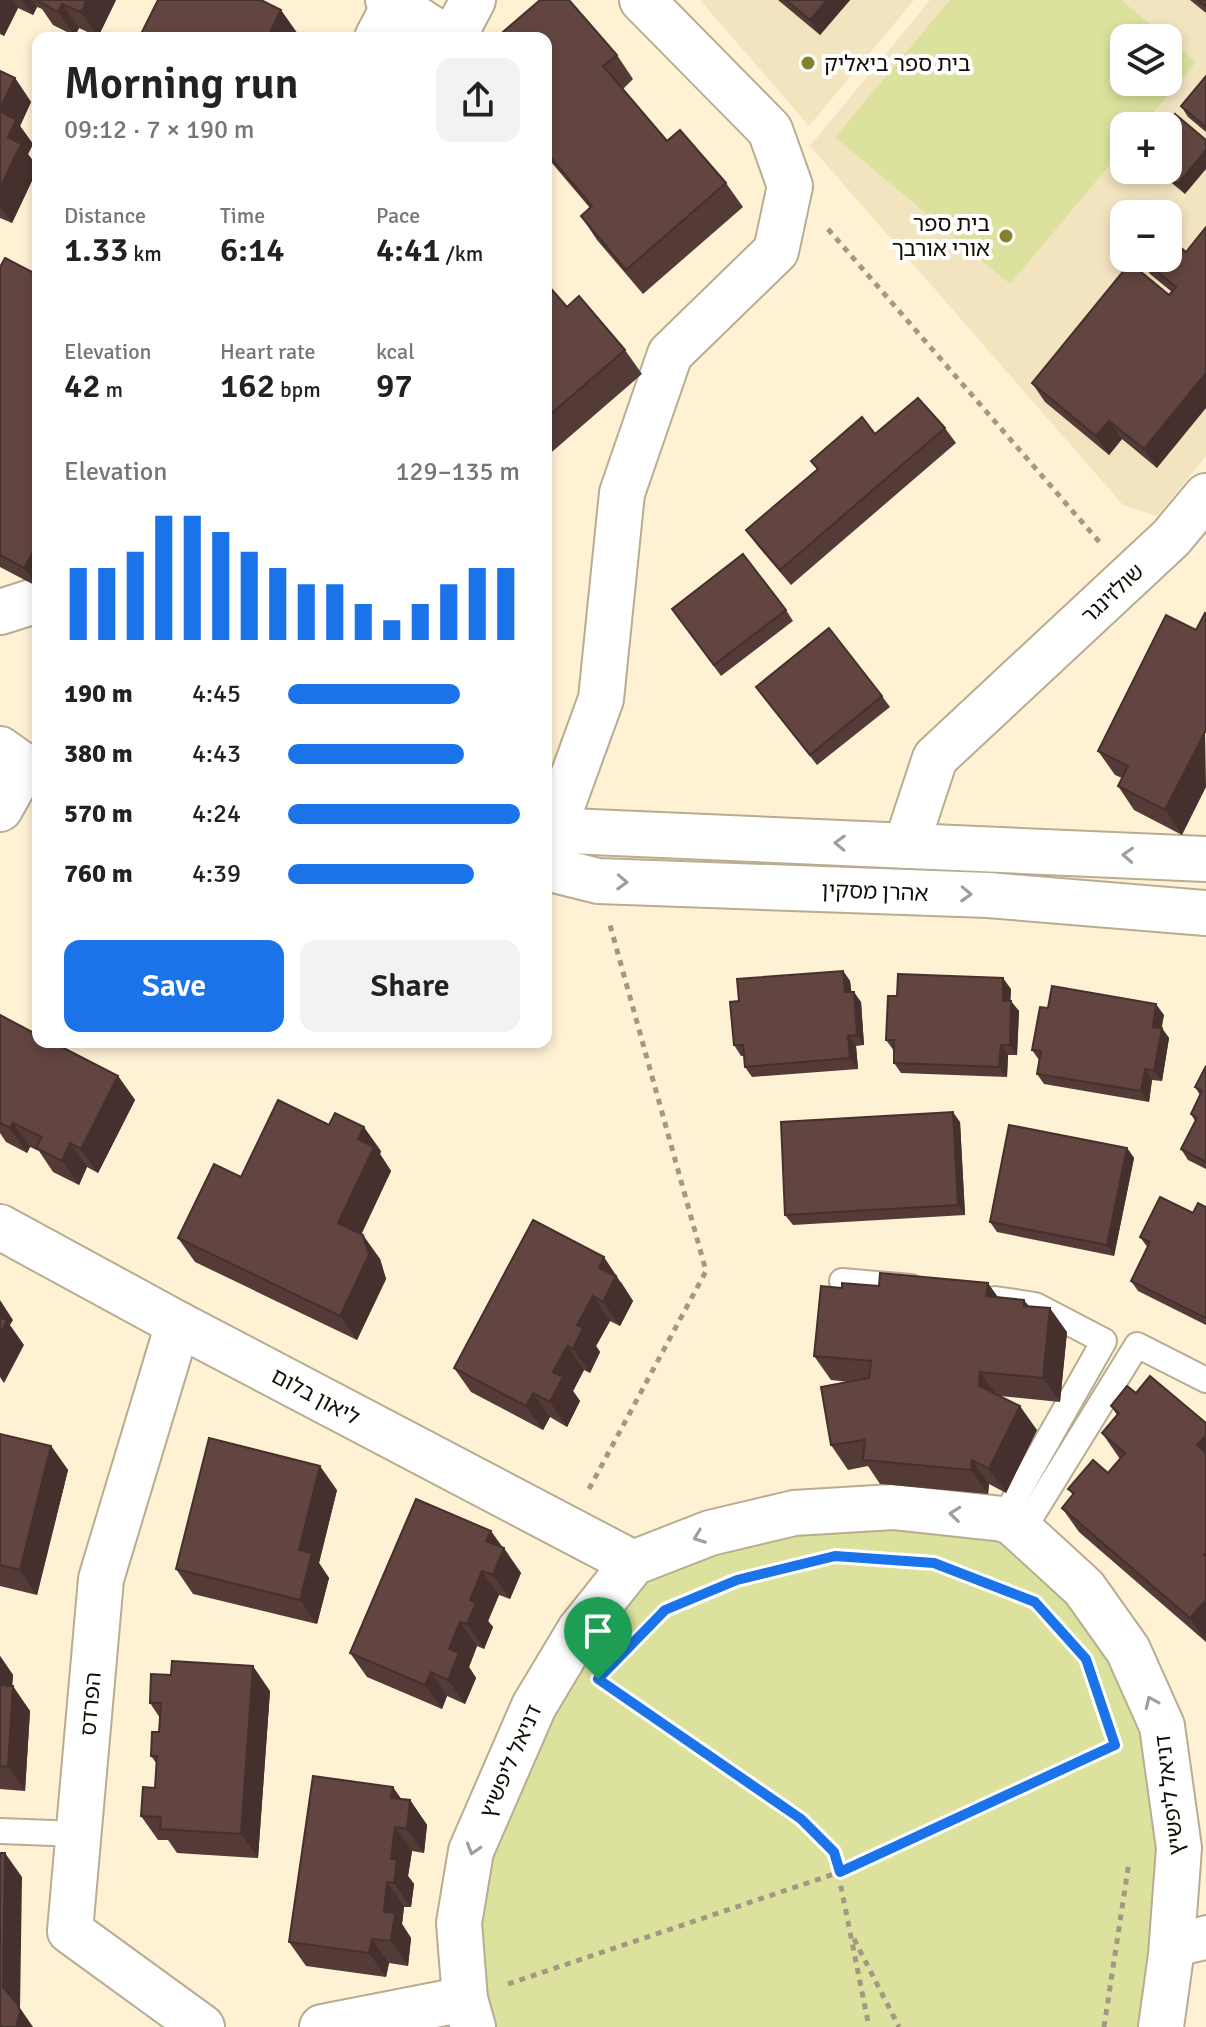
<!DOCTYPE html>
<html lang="en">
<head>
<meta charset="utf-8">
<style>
  body { margin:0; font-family:Signika,"Noto Sans Hebrew",sans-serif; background:#f2f2f2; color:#222; height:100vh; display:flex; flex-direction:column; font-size:30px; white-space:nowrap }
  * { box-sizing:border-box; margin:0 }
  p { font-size:26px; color:#767676 }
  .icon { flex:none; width:44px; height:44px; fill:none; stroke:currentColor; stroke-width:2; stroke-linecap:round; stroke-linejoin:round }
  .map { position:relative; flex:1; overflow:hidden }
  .details { position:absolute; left:32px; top:32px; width:520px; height:1016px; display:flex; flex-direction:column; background:#fff; border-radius:16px; box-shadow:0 4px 12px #0003 }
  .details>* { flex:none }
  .fabs { position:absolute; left:1110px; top:24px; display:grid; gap:16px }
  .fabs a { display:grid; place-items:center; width:72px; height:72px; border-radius:16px; background:#fff; box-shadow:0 4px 12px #0003; font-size:40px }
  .pin { position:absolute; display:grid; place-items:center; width:68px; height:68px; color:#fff; margin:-82px -34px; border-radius:50% 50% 50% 0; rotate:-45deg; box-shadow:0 0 8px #0007 }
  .pin .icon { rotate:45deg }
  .round { display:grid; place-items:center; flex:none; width:84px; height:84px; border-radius:16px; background:#f2f2f2 }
  .headline { display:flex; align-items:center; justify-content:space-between; height:136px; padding:0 32px }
  h1 { font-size:44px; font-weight:600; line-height:60px }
  .figures { display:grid; grid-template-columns:repeat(3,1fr); gap:12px; height:136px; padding:8px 32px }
  .figures div { display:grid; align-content:center }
  .figures b { font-size:34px; font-weight:600 }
  .figures small { font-size:22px; font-weight:400 }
  .figures p { font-size:22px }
  .chart { height:224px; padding:16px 32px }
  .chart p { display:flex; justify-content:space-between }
  .chart svg { width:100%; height:144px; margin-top:8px; stroke:#1a73e8; stroke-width:6 }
  .cta { display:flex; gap:16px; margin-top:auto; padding:16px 32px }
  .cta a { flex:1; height:92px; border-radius:16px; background:#1a73e8; color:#fff; font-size:32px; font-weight:600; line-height:92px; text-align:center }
  .cta a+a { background:#f2f2f2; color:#222 }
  ul { padding:0 32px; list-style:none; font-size:26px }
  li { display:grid; grid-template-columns:128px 96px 1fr; align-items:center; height:60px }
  li i { height:20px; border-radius:10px; background:#1a73e8 }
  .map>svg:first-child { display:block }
  .built { fill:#f3e4c0; fill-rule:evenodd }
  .green { fill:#dce29d }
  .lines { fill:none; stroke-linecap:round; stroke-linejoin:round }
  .lane-casing { stroke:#b8ac91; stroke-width:28 }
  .street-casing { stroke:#b8ac91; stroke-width:48 }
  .secondary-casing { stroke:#b8ac91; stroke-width:48 }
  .path { stroke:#a29984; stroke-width:5; stroke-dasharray:6 6; stroke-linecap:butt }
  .lane { stroke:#fff; stroke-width:24 }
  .street { stroke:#fff; stroke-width:44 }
  .secondary { stroke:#fff; stroke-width:44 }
  .wall { fill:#543b37 }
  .shaded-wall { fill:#45302d }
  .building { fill:#624540; stroke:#45302d; stroke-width:2 }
  .oneway { stroke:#a19f9b }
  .route-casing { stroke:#fff; stroke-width:16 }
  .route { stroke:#1a73e8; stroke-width:10 }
  .poi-dot { fill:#86822b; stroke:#fff; stroke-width:3 }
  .labels { text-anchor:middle; stroke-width:8; stroke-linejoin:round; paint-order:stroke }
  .poi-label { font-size:22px; fill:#130f06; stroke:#fff; text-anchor:start }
  .street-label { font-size:22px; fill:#130f06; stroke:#fff }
</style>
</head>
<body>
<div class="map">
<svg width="1206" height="2027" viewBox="0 0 1206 2027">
  <rect width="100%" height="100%" fill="#fef1d4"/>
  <!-- built -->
  <g class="built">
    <path d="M700 0H914L809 126Z"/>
    <path d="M930 0H1206V456L1157 516 1123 505 810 146ZM1124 38H1168V82H1124ZM1124 126H1168V170H1124ZM1124 214H1168V258H1124Z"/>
  </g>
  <!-- green -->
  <g class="green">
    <path d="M950 0H1121L1167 38H1124V82H1168V39L1196 62 1142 126H1124V148L1010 284 835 137Z"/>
    <path d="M1013 1523 1162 1726 1161 2027H473L459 1923 579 1631 710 1533Z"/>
  </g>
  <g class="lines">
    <defs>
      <g id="lane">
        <path d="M842 1281 911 1287"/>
        <path d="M995 1299 1035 1305 1104 1341 1003 1519"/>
        <path d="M1023 1530 1137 1345 1206 1380"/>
        <path d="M0 1831 78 1834"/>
        <path d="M1172 1938 1206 1928"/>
        <path d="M1171 1955 1206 1947"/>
      </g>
      <g id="street">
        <path d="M388 0 446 38"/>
        <path d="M377 38 397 0"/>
        <path d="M453 38 473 0"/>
        <path d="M0 809 24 766"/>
        <path d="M553 831 601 699 622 493 670 354 776 251 790 186 770 130 642 0"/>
        <path d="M906 846 935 758 1171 538 1206 496"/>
        <path d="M0 1227 178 1324 633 1563"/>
        <path d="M178 1324 101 1579 70 1931 202 2027"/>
        <path d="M322 2027 465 1999"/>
        <path d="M473 2027 465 1999 459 1923 471 1851 534 1706 579 1631 633 1563 710 1533 794 1513 893 1507 1003 1519 1013 1523 1084 1588 1128 1650 1162 1726 1179 1848 1171 1955 1161 2027"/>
      </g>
      <g id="secondary">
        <path d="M0 612 38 600"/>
        <path d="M0 749 24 766 38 770"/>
        <path d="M546 830 1206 859"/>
        <path d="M546 868 598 881 988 895 1206 913"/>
      </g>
    </defs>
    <!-- lane casing -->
    <use href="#lane" class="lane-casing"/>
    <!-- street casing -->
    <use href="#street" class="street-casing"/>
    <!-- secondary casing -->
    <use href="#secondary" class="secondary-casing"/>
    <!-- path -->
    <g class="path">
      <path d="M828 229 1102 545"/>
      <path d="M589 1489 706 1271 610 925"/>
      <path d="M854 1557 934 1563 1025 1599"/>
      <path d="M622 1655 665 1610 737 1580 820 1560"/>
      <path d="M601 1681 801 1819 834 1852 869 2027"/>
      <path d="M1108 1723 1117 1751"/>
      <path d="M854 1939 899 2027"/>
      <path d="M508 1984 840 1872 1116 1745"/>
      <path d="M1104 2027 1129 1862"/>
    </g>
    <!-- lane -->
    <use href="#lane" class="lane"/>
    <!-- street -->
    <use href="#street" class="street"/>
    <!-- secondary -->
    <use href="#secondary" class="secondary"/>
  </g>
  <!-- wall -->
  <g class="wall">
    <path d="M0 0H116L98 37 79 28 75 36 53 25 42 9 37 7 33 15 18 8 4 36 0 34Z"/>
    <path d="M778 0H850L820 35Z"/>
    <path d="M1190 0H1206V13Z"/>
    <path d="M546 38 617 55 633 79 623 89 667 141 726 183 743 207 643 294 597 240 581 216 590 208 546 156Z"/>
    <path d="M0 71 15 78 31 102 20 126 33 144 28 154 38 168 12 223 0 218Z"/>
    <path d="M1206 76V132L1188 117 1181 106Z"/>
    <path d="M1168 126 1185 194 1156 170H1168Z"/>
    <path d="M1186 252 1157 468 1122 439 1109 455 1045 402 1032 383 1169 295 1172 292 1150 274 1139 258H1168Z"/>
    <path d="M0 267 38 587 0 567Z"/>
    <path d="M546 283 567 307 625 350 642 374 546 457Z"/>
    <path d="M945 428 956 443 791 585 757 545 746 530 817 469 811 461 875 434Z"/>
    <path d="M672 609 786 610 793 621 721 676Z"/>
    <path d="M1166 615 1182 835 1134 810 1118 786 1122 778 1115 775 1098 751Z"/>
    <path d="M756 687 882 696 890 707 817 765Z"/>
    <path d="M843 971 850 981 851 992 861 1002 864 1045 856 1046 858 1069 752 1077 745 1067 744 1056H741L734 1045 739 1001Z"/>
    <path d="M1011 989 1010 1001 1019 1011 1017 1055H1008L1007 1077 901 1073 894 1063V1051L886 1040 897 996Z"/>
    <path d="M1048 1008 1164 1015 1161 1028 1169 1038 1162 1081 1152 1080 1149 1102 1044 1084 1037 1074 1039 1060 1032 1050Z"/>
    <path d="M0 1015 118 1076 135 1100 98 1173 87 1167 79 1185 53 1172 39 1151 30 1147 27 1153 6 1142 0 1133Z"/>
    <path d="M1206 1066V1169L1188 1160 1181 1149 1195 1121 1191 1114 1200 1095 1195 1087Z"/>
    <path d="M960 1122 965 1215 793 1225 785 1215Z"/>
    <path d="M1127 1148 1134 1158 1114 1256 997 1232 990 1222Z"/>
    <path d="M381 1151 380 1154 391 1171 361 1234 380 1259 386 1279 357 1340 195 1262 178 1238Z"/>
    <path d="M1206 1207V1325L1138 1291 1131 1281 1148 1248 1140 1237Z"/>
    <path d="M621 1282 633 1301 620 1326 610 1321 596 1346 600 1352 590 1373 584 1370 573 1391 580 1401 567 1427 550 1417 543 1430 471 1392 454 1368Z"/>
    <path d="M842 1288 1024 1300 1029 1306 1067 1332 1060 1402 1000 1396 1037 1430 1006 1493 989 1484 988 1494 880 1484 868 1466 848 1470 831 1445 849 1382 831 1380 814 1356Z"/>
    <path d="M1136 1393 1206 1423V1642L1079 1532 1062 1508 1073 1495 1068 1489 1108 1473 1120 1459 1102 1433 1117 1415 1111 1406Z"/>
    <path d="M0 1434 51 1446 68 1470 37 1595 0 1586Z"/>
    <path d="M337 1490 319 1563 329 1578 317 1624 193 1594 176 1569Z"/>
    <path d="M503 1548H504L521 1573 510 1599 499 1595 488 1621 493 1627 484 1649 477 1646 469 1667 476 1678 465 1704 447 1696 442 1709 367 1677 350 1653Z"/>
    <path d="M0 1656 13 1675 12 1686 30 1711 25 1791 0 1789Z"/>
    <path d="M270 1691 258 1858 177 1853 168 1840H158L141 1816 155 1788 157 1764 151 1756 159 1732 160 1718 150 1703Z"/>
    <path d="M402 1799 410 1800 427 1825 424 1853 412 1851 408 1876 414 1884 411 1907H404L402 1924 411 1938 408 1966 389 1963 386 1977 306 1966 289 1942Z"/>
  </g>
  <!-- shaded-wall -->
  <g class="shaded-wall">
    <path d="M0 0H12L18 8 4 36 0 30Z"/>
    <path d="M22 0H32L37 7 33 15Z"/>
    <path d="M87 0H116L98 37 81 12Z"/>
    <path d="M827 0H850L820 35 810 20Z"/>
    <path d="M62 4 79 28 75 36 58 12Z"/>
    <path d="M281 10 298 34 296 38H267Z"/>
    <path d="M15 78 31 102 20 126 33 144 28 154 38 168 12 223 0 207V188L8 137 0 113V108Z"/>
    <path d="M1206 150V169L1185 194 1178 184Z"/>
    <path d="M1206 373V408L1157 468 1144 449Z"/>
    <path d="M1109 421 1122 439 1109 455 1096 436Z"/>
    <path d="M38 543V587L24 568Z"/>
    <path d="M1205 730 1206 787 1182 835 1165 810Z"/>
    <path d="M843 971 850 981 853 1003 845 992Z"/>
    <path d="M1003 978 1011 989 1010 1011 1003 1001Z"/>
    <path d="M854 992 861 1002 864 1045 857 1035Z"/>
    <path d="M1011 1001 1019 1011 1017 1055 1010 1045Z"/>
    <path d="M1156 1004 1164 1015 1160 1037 1153 1027Z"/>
    <path d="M1162 1028 1169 1038 1162 1081 1154 1071Z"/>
    <path d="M848 1036 856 1046 858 1069 850 1058Z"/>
    <path d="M1001 1045 1008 1055 1007 1077 999 1067Z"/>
    <path d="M1145 1069 1152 1080 1149 1102 1141 1091Z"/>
    <path d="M118 1076 135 1100 98 1173 81 1149Z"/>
    <path d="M953 1112 960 1122 965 1215 958 1205Z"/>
    <path d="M13 1123 30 1147 27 1153 10 1128Z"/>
    <path d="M364 1127 381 1151 380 1154 391 1171 355 1248 338 1223 358 1139Z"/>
    <path d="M70 1143 87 1167 79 1185 62 1161Z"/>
    <path d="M1127 1148 1134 1158 1114 1256 1107 1245Z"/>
    <path d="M363 1235 380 1259 386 1279 357 1340 340 1316Z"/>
    <path d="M604 1257 633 1301 620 1326 603 1302 599 1268Z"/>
    <path d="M988 1283 1005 1307 986 1296Z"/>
    <path d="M593 1296 610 1321 596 1346 600 1352 590 1373 573 1349 577 1325Z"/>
    <path d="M0 1300 13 1320 10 1325 24 1345 4 1383 0 1377Z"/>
    <path d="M1050 1308 1067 1332 1060 1402 1043 1378Z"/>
    <path d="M567 1346 584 1370 573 1391 580 1401 567 1427 550 1402 553 1372Z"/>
    <path d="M980 1372 997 1396 979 1386Z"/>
    <path d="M533 1393 550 1417 543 1430 526 1406Z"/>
    <path d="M1020 1406 1037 1430 1006 1493 989 1469Z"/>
    <path d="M1206 1435V1457L1197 1445Z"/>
    <path d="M51 1446 68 1470 37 1595 20 1570Z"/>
    <path d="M972 1460 989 1484 988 1494 971 1470Z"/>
    <path d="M320 1466 337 1490 319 1563 329 1578 317 1624 300 1600 299 1550Z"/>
    <path d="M491 1531 521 1573 510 1599 493 1575 486 1541Z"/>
    <path d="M482 1571 499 1595 488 1621 493 1627 484 1649 467 1624 470 1600Z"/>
    <path d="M1206 1600V1641L1190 1618Z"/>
    <path d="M460 1622 477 1646 469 1667 476 1678 465 1704 448 1680 449 1649Z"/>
    <path d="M0 1656 13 1675 10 1709 0 1694Z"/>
    <path d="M253 1666 270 1691 258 1858 241 1834Z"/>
    <path d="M431 1672 447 1696 442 1709 425 1685Z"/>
    <path d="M13 1686 30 1711 25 1791 8 1767Z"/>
    <path d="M393 1787 409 1810 410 1800 427 1825 424 1853 407 1829 391 1798Z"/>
    <path d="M395 1827 412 1851 408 1876 414 1884 411 1907 394 1883 391 1859Z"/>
    <path d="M5 1853 22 1877 20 2008 33 2027H16L3 1987Z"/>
    <path d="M387 1882 404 1907 402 1924 411 1938 408 1966 391 1941 384 1912Z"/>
    <path d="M372 1939 389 1963 386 1977 369 1953Z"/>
  </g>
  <!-- building -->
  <g class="building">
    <path d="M36 0H87L81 12 62 4 58 12Z"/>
    <path d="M158 0H261L281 10 267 38H139Z"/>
    <path d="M540 0H569L617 55 603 66 667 141 680 130 726 183 626 270 581 216 592 206 546 152V38H496Z"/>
    <path d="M786 0H827L810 20Z"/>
    <path d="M1198 0H1206V6Z"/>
    <path d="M0 71 15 78 0 108Z"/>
    <path d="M1206 76V127L1181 106Z"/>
    <path d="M0 111 16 120 8 137 21 144 0 188Z"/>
    <path d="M1175 114 1206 140V150L1178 184 1161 170H1168V126H1165Z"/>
    <path d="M1206 227V373L1144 449 1109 421 1096 436 1032 383 1130 263 1169 295 1176 287 1141 258H1168V237L1186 252Z"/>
    <path d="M5 258 38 275V543L24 568 0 555V267Z"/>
    <path d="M546 283 567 307 579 296 625 350 546 418Z"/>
    <path d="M918 398 945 428 780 570 746 530 818 469 811 461 862 417 875 434Z"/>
    <path d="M743 554 786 610 714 665 672 609Z"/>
    <path d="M1205 613 1206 614V730L1165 810 1118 786 1128 766 1098 751 1166 615 1196 630Z"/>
    <path d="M829 628 882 696 810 755 756 687Z"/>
    <path d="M843 971 845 992H854L857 1035 848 1036 850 1058 745 1067 743 1045H734L730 1002 739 1001 737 979Z"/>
    <path d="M898 974 1003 978V1001H1011L1010 1045H1001L999 1067 894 1063V1040H886L888 996H897Z"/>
    <path d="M1052 986 1156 1004 1153 1027 1162 1028 1154 1071 1145 1069 1141 1091 1037 1074 1041 1051 1032 1050 1040 1007 1048 1008Z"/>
    <path d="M0 1015 38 1035V1042H52L118 1076 81 1149 70 1143 62 1161 36 1148 42 1137 13 1123 10 1128 0 1123Z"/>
    <path d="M1206 1066V1162L1181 1149 1197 1118 1191 1114 1202 1091 1195 1087Z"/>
    <path d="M278 1100 329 1125 335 1113 364 1127 358 1139 374 1147 338 1223 363 1235 369 1255 340 1316 178 1238 214 1164 241 1177Z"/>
    <path d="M953 1112 958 1205 785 1215 781 1122Z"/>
    <path d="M1009 1125 1127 1148 1107 1245 990 1222Z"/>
    <path d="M1160 1197 1193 1213 1198 1203 1206 1207V1318L1131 1281 1150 1242 1140 1237Z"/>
    <path d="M533 1220 604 1257 599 1268 616 1276 603 1302 593 1296 577 1325 583 1328 573 1349 567 1346 553 1372 563 1377 550 1402 533 1393 526 1406 454 1368Z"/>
    <path d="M880 1273 988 1283 986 1296 1024 1300V1306L1050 1308 1043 1378 980 1372 979 1386 1020 1406 989 1469 972 1460 971 1470 863 1460 865 1440 831 1445 821 1387 869 1378 871 1361 814 1356 821 1286 842 1288V1283L879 1286Z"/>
    <path d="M0 1317 7 1321 0 1334Z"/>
    <path d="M1150 1376 1206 1423V1435L1197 1445 1206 1453V1553L1204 1555 1206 1556V1600L1190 1618 1062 1508 1074 1493 1068 1489 1093 1460 1108 1473 1125 1453 1102 1433 1119 1413 1111 1406 1127 1386 1136 1393Z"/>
    <path d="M0 1434 51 1446 20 1570 0 1565Z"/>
    <path d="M209 1438 320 1466 299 1550 312 1553 300 1600 176 1569Z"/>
    <path d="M416 1499 491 1531 486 1541 504 1548 493 1575 482 1571 470 1600 476 1603 467 1624 460 1622 449 1649 459 1653 448 1680 431 1672 425 1685 350 1653Z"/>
    <path d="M172 1661 253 1666 241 1834 160 1829 161 1817 141 1816 143 1787 155 1788 157 1756H151L152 1732H159L161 1703H150L151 1674 171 1675Z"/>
    <path d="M0 1685 13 1686 8 1767 0 1766Z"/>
    <path d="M313 1776 393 1787 391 1798 410 1800 407 1829 395 1827 391 1859 397 1860 394 1883 387 1882 384 1912 395 1913 391 1941 372 1939 369 1953 289 1942Z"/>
    <path d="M0 1853H5L3 1987 18 2005 20 2012 16 2027H0Z"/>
  </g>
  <!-- one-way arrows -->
  <defs><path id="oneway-chevron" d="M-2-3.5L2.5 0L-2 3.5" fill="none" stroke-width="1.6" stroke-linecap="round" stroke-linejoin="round" transform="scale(2)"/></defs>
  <g class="oneway">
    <use href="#oneway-chevron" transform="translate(840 843) rotate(-178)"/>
    <use href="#oneway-chevron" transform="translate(1128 855) rotate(-177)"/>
    <use href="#oneway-chevron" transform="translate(622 882) rotate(2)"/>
    <use href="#oneway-chevron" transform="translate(966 894) rotate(2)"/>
    <use href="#oneway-chevron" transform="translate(955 1514) rotate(-174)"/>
    <use href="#oneway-chevron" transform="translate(699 1537) rotate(159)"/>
    <use href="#oneway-chevron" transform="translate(1151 1702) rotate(-114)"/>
    <use href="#oneway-chevron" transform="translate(473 1849) rotate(107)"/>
  </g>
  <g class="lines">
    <defs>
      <path id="route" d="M835 1556 934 1563 1035 1602 1086 1659 1115 1745 840 1872 834 1852 801 1819 598 1679 665 1610 737 1580Z"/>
    </defs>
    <!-- route casing -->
    <use href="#route" class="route-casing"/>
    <!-- route -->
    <use href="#route" class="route"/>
  </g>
  <!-- markers -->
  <g class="poi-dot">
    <circle cx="808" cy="63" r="8"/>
    <circle cx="1006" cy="236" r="8"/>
  </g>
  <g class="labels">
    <!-- poi labels -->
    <g class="poi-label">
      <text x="824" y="71">בית ספר ביאליק</text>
      <text x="990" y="231" text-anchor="end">בית ספר<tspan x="990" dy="25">אורי אורבך</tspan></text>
    </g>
    <!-- street labels -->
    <g class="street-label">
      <text transform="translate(1112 593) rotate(-43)" y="8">שולזינגר</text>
      <text transform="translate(875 891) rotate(2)" y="8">אהרן מסקין</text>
      <text transform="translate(316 1396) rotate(28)" y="8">ליאון בלום</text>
      <text transform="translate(90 1704) rotate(-85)" y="8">הפרדס</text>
      <text transform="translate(510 1761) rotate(-66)" y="8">דניאל ליפשיץ</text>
      <text transform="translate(1169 1795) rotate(-97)" y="8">דניאל ליפשיץ</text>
    </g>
  </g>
</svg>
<div class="fabs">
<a><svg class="icon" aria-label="layers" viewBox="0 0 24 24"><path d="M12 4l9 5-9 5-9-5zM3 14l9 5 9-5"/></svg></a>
<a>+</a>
<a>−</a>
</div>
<div class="pin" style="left:598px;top:1679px;background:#1e9e55"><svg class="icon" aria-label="arrive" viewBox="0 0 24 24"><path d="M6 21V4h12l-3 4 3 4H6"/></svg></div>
<section class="details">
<div class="headline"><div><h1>Morning run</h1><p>09:12 · 7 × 190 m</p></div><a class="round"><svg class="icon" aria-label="share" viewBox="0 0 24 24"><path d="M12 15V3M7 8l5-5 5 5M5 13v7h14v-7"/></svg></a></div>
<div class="figures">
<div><p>Distance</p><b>1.33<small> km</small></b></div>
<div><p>Time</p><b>6:14</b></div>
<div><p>Pace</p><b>4:41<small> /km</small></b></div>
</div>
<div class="figures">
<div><p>Elevation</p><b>42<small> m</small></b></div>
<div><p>Heart rate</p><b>162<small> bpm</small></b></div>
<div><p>kcal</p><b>97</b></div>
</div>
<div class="chart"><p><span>Elevation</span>129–135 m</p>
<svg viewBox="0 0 160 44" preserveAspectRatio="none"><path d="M5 44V22M15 44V22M25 44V17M35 44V6M45 44V6M55 44V11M65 44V17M75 44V22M85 44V27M95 44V27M105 44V33M115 44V38M125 44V33M135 44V27M145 44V22M155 44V22"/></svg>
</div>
<ul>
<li><b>190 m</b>4:45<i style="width:74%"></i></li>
<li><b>380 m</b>4:43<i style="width:76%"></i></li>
<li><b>570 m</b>4:24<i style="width:100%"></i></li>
<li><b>760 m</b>4:39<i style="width:80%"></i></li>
</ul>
<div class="cta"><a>Save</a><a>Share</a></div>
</section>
</div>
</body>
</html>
